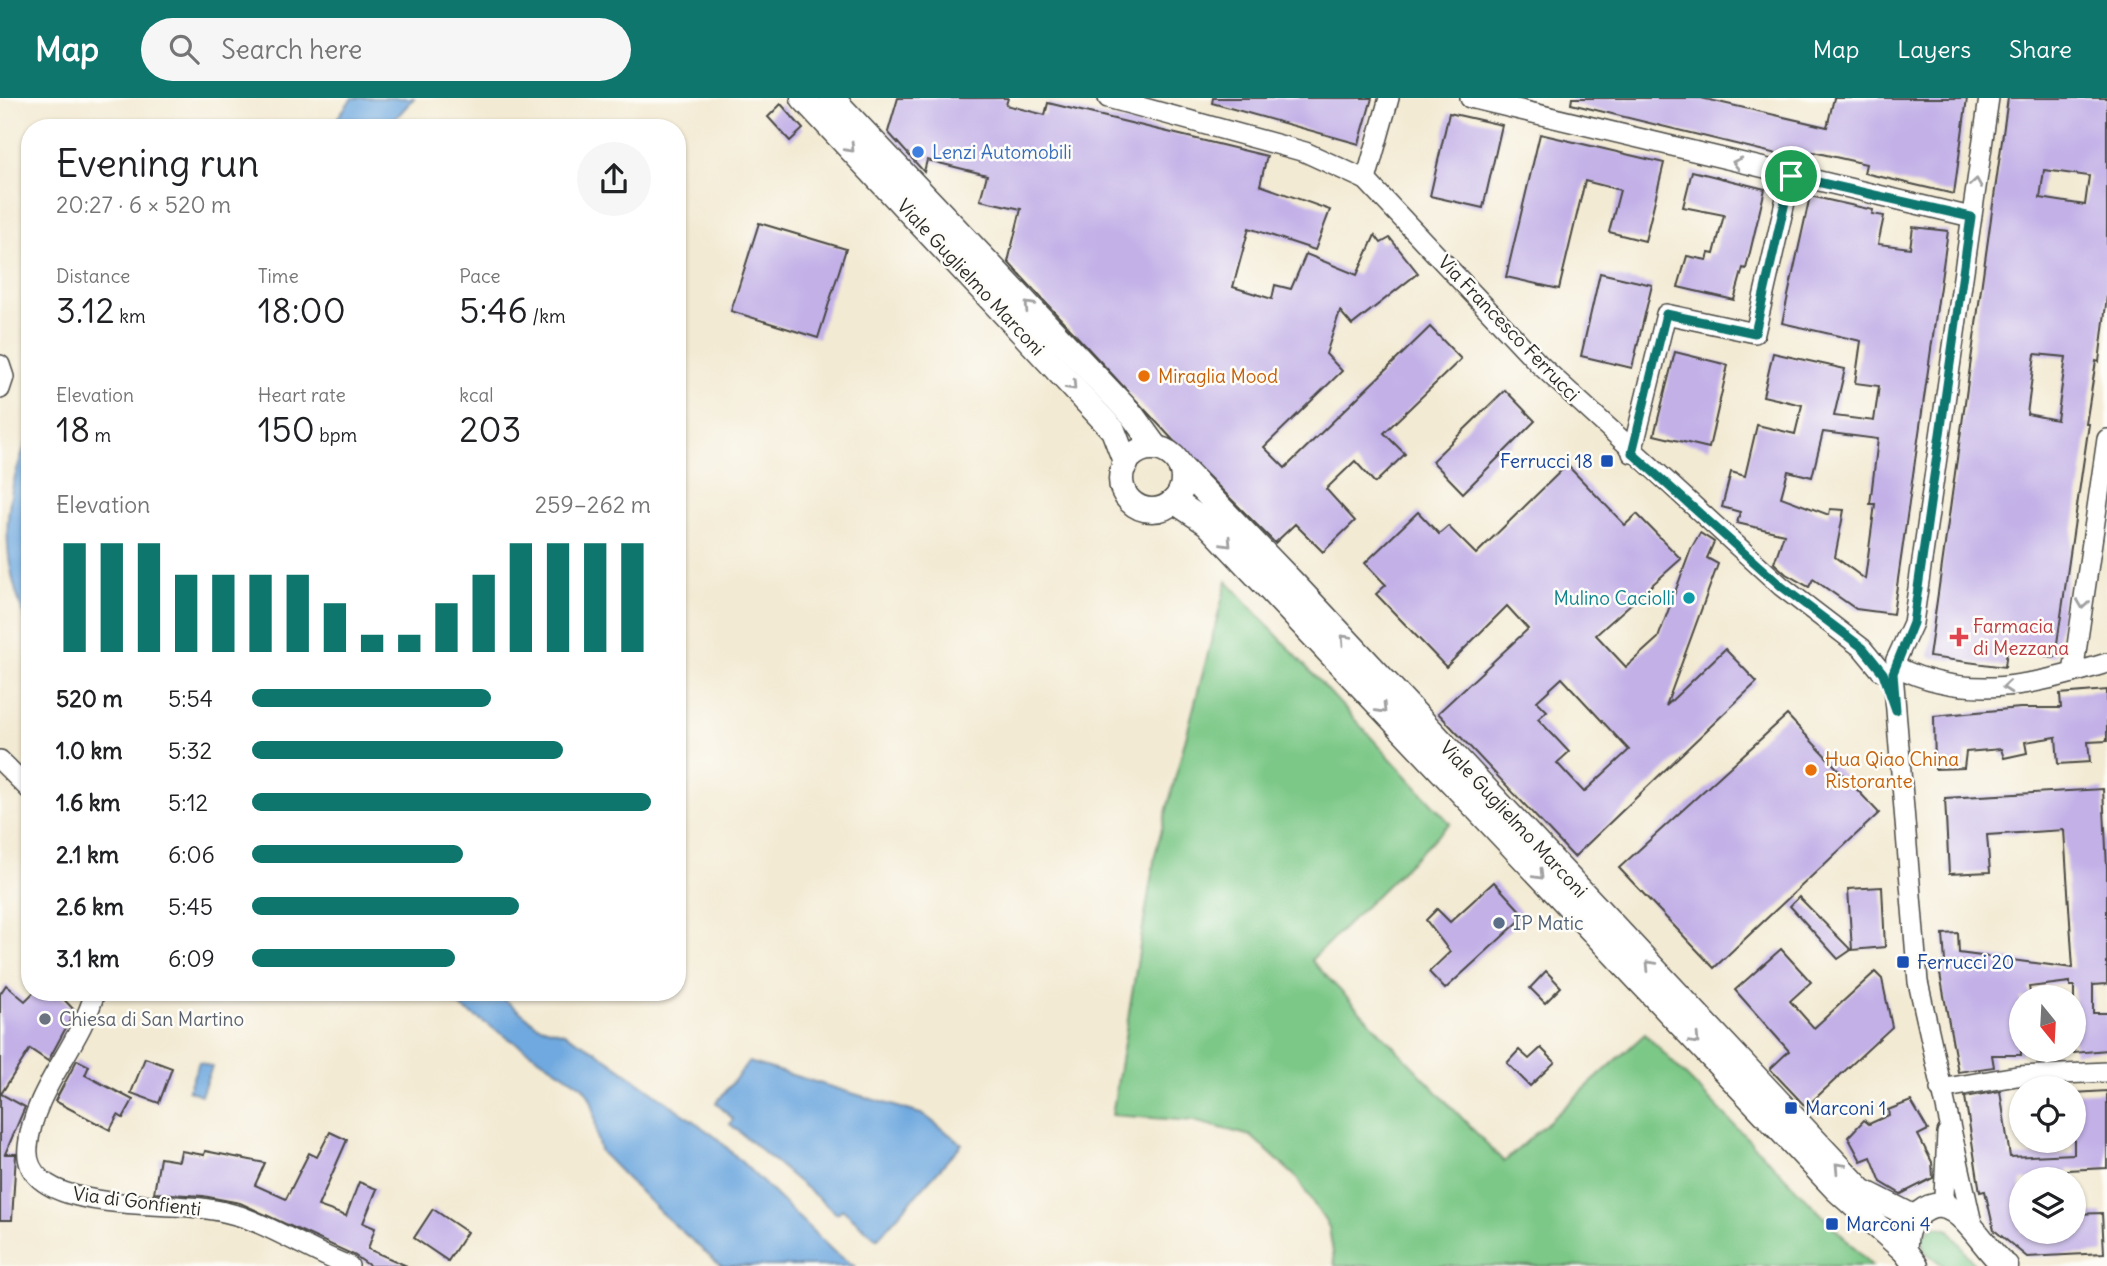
<!DOCTYPE html>
<html lang="en">
<head>
<meta charset="utf-8">
<style>
  body { margin:0; font-family:Delius,sans-serif; background:#f6f6f6; color:#202124; height:100vh; display:flex; flex-direction:column; font-size:26px; white-space:nowrap }
  * { box-sizing:border-box; margin:0 }
  p { font-size:23px; color:#757577 }
  .icon { flex:none; width:38px; height:38px; fill:none; stroke:currentColor; stroke-width:2; stroke-linecap:round; stroke-linejoin:round }
  .map { position:relative; flex:1; overflow:hidden }
  .details { position:absolute; left:21px; top:21px; width:665px; height:882px; display:flex; flex-direction:column; background:#fff; border-radius:28px; box-shadow:0 2px 5px #0004 }
  .details>* { flex:none }
  .needle { width:46px; rotate:162deg }
  .tools { position:absolute; left:2009px; top:887px; display:grid; gap:14px }
  .tools a { display:grid; place-items:center; width:77px; height:77px; border-radius:50%; background:#fff; box-shadow:0 2px 5px #0004; font-size:35px }
  .pin { position:absolute; display:grid; place-items:center; width:60px; height:60px; color:#fff; margin:-30px; border:4px solid #fff; border-radius:50%; box-shadow:0 2px 7px #0007 }
  .round { display:grid; place-items:center; flex:none; width:74px; height:74px; border-radius:37px; background:#f6f6f6 }
  .headline { display:flex; align-items:center; justify-content:space-between; height:119px; padding:0 35px }
  h1 { font-size:38px; font-weight:600; line-height:52px }
  .figures { display:grid; grid-template-columns:repeat(3,1fr); gap:10px; height:119px; padding:7px 35px }
  .figures div { display:grid; align-content:center }
  .figures b { font-size:35px; font-weight:600 }
  .figures small { font-size:19px; font-weight:400 }
  .figures p { font-size:19px }
  .chart { height:196px; padding:14px 35px }
  .chart p { display:flex; justify-content:space-between }
  .chart svg { width:100%; height:126px; margin-top:7px; stroke:#0f766e; stroke-width:6 }
  ul { padding:0 35px; list-style:none; font-size:23px }
  li { display:grid; grid-template-columns:112px 84px 1fr; align-items:center; height:52px }
  li i { height:18px; border-radius:9px; background:#0f766e }
  header { display:flex; align-items:center; gap:42px; box-sizing:border-box; height:98px; padding:0 35px; background:#0f766e; color:#fff }
  header strong { font-size:33px }
  nav { display:flex; gap:38px; margin-inline-start:auto; font-size:24px }
  .search { width:490px; height:63px; background:#f6f6f6; display:flex; align-items:center; gap:18px; box-sizing:border-box; padding:0 24px; border-radius:38px; color:#757577; font-size:26px }
  .map>svg:first-child { display:block }
  .green { fill:#7bc887; stroke:#537a59; stroke-width:2 }
  .water { fill:#70a9df; stroke:#4e6a85; stroke-width:2 }
  .building { fill:#c2b0e7; fill-rule:evenodd }
  .lines { fill:none; stroke-linecap:round; stroke-linejoin:round }
  .minor-casing { stroke:#494844; stroke-width:22 }
  .major-casing { stroke:#494844; stroke-width:27 }
  .minor { stroke:#fff; stroke-width:19 }
  .major { stroke:#fff; stroke-width:24 }
  .oneway { stroke:#a0a0a0 }
  .route-casing { stroke:#fff; stroke-width:14 }
  .route { stroke:#0f766e; stroke-width:9 }
  .shop-dot { fill:#3f7fe0; stroke:#fdfcf7; stroke-width:2.5 }
  .food-dot { fill:#e8710a; stroke:#fdfcf7; stroke-width:2.5 }
  .transit-dot { fill:#1a4fb4; stroke:#fdfcf7; stroke-width:2.5 }
  .culture-dot { fill:#0f9aa8; stroke:#fdfcf7; stroke-width:2.5 }
  .health-dot { fill:#e0444e; stroke:#fdfcf7; stroke-width:2.5 }
  .service-dot { fill:#5c6f8a; stroke:#fdfcf7; stroke-width:2.5 }
  .worship-dot { fill:#6b7280; stroke:#fdfcf7; stroke-width:2.5 }
  .labels { text-anchor:middle; stroke-width:5; stroke-linejoin:round; paint-order:stroke }
  .shop-label { font-size:19px; fill:#366cbe; stroke:#fdfcf7; text-anchor:start }
  .street-label { font-size:19px; fill:#2b2b2b; stroke:#fdfcf7 }
  .food-label { font-size:19px; fill:#c56008; stroke:#fdfcf7; text-anchor:start }
  .transit-label { font-size:19px; fill:#164399; stroke:#fdfcf7; text-anchor:start }
  .culture-label { font-size:19px; fill:#0d838f; stroke:#fdfcf7; text-anchor:end }
  .health-label { font-size:19px; fill:#be3a42; stroke:#fdfcf7; text-anchor:start }
  .service-label { font-size:19px; fill:#4e5e75; stroke:#fdfcf7; text-anchor:start }
  .worship-label { font-size:19px; fill:#5b616d; stroke:#fdfcf7; text-anchor:start }
</style>
</head>
<body>
<header>
<strong>Map</strong>
<div class="search"><svg class="icon" aria-label="search" viewBox="0 0 24 24"><circle cx="10" cy="10" r="6"/><path d="M15 15l6 6"/></svg>Search here</div>
<nav><a>Map</a><a>Layers</a><a>Share</a></nav>
</header>
<div class="map">
<svg width="2107" height="1168" viewBox="0 0 2107 1168">
  <rect width="100%" height="100%" fill="#fdfcf7"/>
  <filter id="ink" filterUnits="userSpaceOnUse"><feTurbulence type="fractalNoise" baseFrequency=".0143" numOctaves="2"/><feDisplacementMap in="SourceGraphic" scale="14" xChannelSelector="R" yChannelSelector="G"/><feConvolveMatrix kernelMatrix="1 2 1 2 8 2 1 2 1" color-interpolation-filters="sRGB"/></filter>
  <filter id="wash" filterUnits="userSpaceOnUse"><feTurbulence type="fractalNoise" baseFrequency=".00686" numOctaves="4" result="noise"/><feDisplacementMap in="SourceGraphic" scale="28" xChannelSelector="R" yChannelSelector="G"/><feGaussianBlur stdDeviation="1.57" result="paint"/><feColorMatrix in="noise" values="0 0 0 0 0 0 0 0 0 0 0 0 0 0 0 0 0 1.4 0 .05"/><feComposite in="paint" operator="in"/></filter>
  <g filter="url(#wash)">
    <rect width="100%" height="100%" fill="#f3ead3"/>
    <!-- green -->
    <g class="green">
      <path d="M1227 483 1450 725 1311 862 1504 1064 1645 936 1872 1168H1335L1329 1129 1296 1079 1251 1038 1194 1023 1112 1017 1155 757Z"/>
      <path d="M1934 1128 1950 1132 1975 1168H1944L1924 1153 1922 1139Z"/>
    </g>
    <!-- water -->
    <g class="water">
      <path d="M352 0H414L387 30H330Z"/>
      <path d="M30 336V532C0 464 0 405 30 336Z"/>
      <path d="M421 894H495L537 927 564 935 597 954 717 1040 833 1153 854 1168H721L660 1114 601 1054C591 1031 601 1009 582 988L459 908Z"/>
      <path d="M199 964 212 969 201 997 188 992Z"/>
      <path d="M749 964 924 1017 962 1046 877 1141 842 1111 837 1116 730 1026 733 1021 716 1005Z"/>
    </g>
    <g id="blocks">
      <!-- building -->
      <g class="building">
        <path d="M898 0H1008L1006 7 1045 17 1048 5 1267 58 1260 87 1330 112 1315 152 1249 130 1233 189 1272 201 1275 187 1291 191 1306 156 1357 177 1375 137 1381 145 1390 140 1418 175 1352 227 1340 213 1326 256 1342 273 1264 349 1285 370 1430 229 1461 261 1384 335 1405 356 1375 385 1355 363 1326 391 1355 423 1323 454 1295 426 1275 445 1185 355 1008 164 1021 111 980 102 987 77 927 62 924 74 888 34Z"/>
        <path d="M1213 0H1372L1359 46 1212 5Z"/>
        <path d="M1572 0H1701L1827 29 1834 0H1967L1954 96 1864 75 1866 66 1813 54 1810 64 1571 6Z"/>
        <path d="M2008 0H2107V198L2099 264 2096 263 2086 326H2089L2055 559 2007 552 2005 569 1929 559ZM2044 72 2089 78 2085 107 2040 100ZM2035 256 2066 259 2057 322 2027 316Z"/>
        <path d="M781 6 803 31 790 43 768 19Z"/>
        <path d="M1449 15 1502 27 1483 110 1430 98Z"/>
        <path d="M1540 36 1664 65 1645 143 1609 134 1620 92 1585 83 1559 191 1506 179Z"/>
        <path d="M1692 73 1765 91 1746 171 1743 170 1734 202 1678 189 1687 158 1707 162 1709 155 1714 156 1724 117 1683 109Z"/>
        <path d="M1810 98 1873 112 1872 116 1884 118 1878 146 1910 150 1913 129 1948 133 1893 516 1856 511 1813 481 1809 489 1786 476 1774 465 1784 436 1737 425 1740 414 1722 409 1731 374 1745 378 1757 327 1795 336 1802 307 1763 298 1773 255 1845 271 1834 318 1874 323 1879 288 1855 285 1861 243 1782 225ZM1823 334 1878 341 1870 406H1875L1865 481 1835 459 1844 412 1830 411 1829 417 1781 399 1788 373 1812 379Z"/>
        <path d="M759 125 846 151 818 240 731 213Z"/>
        <path d="M1600 175 1652 187 1632 270 1581 258Z"/>
        <path d="M1675 254 1728 267 1709 350 1654 337Z"/>
        <path d="M1505 292 1535 323 1463 395 1432 363Z"/>
        <path d="M1567 367 1625 427 1637 416 1681 461 1596 537 1626 569 1658 540 1691 451 1700 435 1714 444 1707 460 1718 466 1666 608 1725 551 1757 584 1574 759 1438 615 1528 531 1507 508 1446 569 1376 496 1386 487 1365 465 1418 414 1439 436 1448 428 1476 456ZM1562 580 1629 652 1584 694 1557 665 1569 654 1538 621 1547 613 1537 603Z"/>
        <path d="M2107 592V643L2088 644 2090 664 2058 666 2056 639 2025 644 2027 655 2004 660 2001 651 1966 654 1964 670 1935 671 1934 618 2020 610H2061L2060 596Z"/>
        <path d="M1787 617 1879 715 1714 870 1619 770Z"/>
        <path d="M2103 691 2107 770V886L2093 887V915H2107V952L2074 955V888H2070V884L2029 889 2031 900H2021V957H1992L1994 969 1958 974 1938 865 1945 864 1943 836 1958 835 1959 855 2073 870 2064 732 1987 737 1990 774 1949 776 1945 700Z"/>
        <path d="M1494 784 1525 818 1445 891 1429 874 1450 854 1426 822 1437 811 1450 824Z"/>
        <path d="M1882 789 1885 849 1852 852 1848 791Z"/>
        <path d="M1799 799 1851 852 1838 861 1790 808Z"/>
        <path d="M1781 851 1811 884 1790 903 1814 930 1875 874 1882 881 1892 929 1806 1009 1770 971 1789 953 1735 892Z"/>
        <path d="M1546 873 1561 889 1545 905 1530 890Z"/>
        <path d="M6 887 25 903 34 894H57L75 913 48 963 30 951 1 996 25 1009 5 1056H16L12 1122H0V896Z"/>
        <path d="M1541 950 1555 964 1530 988 1507 965 1519 952 1529 961Z"/>
        <path d="M145 960 172 970 159 1005 131 995Z"/>
        <path d="M77 962 89 968 85 977 133 1002 123 1020 118 1017 110 1032 55 1003Z"/>
        <path d="M2000 993 2010 1059 2074 1056V995L2107 993V1070L2067 1072V1082H2021V1134H2074V1116L2102 1115 2104 1155 2027 1159 1994 1132 1985 1093 1980 1094 1965 999Z"/>
        <path d="M1911 1003 1928 1032 1918 1037 1932 1064 1933 1080 1901 1096 1881 1084 1871 1059 1861 1063 1848 1039 1864 1022 1869 1026 1889 1017 1888 1012Z"/>
        <path d="M330 1034 347 1042 318 1108 346 1118 359 1084 377 1091 363 1125 375 1130 368 1151 407 1168H370L354 1157 240 1105 203 1098 154 1095 160 1060 179 1063 181 1053 204 1057 205 1053 265 1065 255 1087 286 1101 309 1055 317 1059Z"/>
        <path d="M433 1111 467 1134 448 1163 414 1140Z"/>
      </g>
    </g>
  </g>
  <g filter="url(#ink)">
    <use href="#blocks" fill-opacity="0" stroke="#494844" stroke-width="2"/>
    <g class="lines">
      <defs>
        <g id="minor">
          <path d="M1108 0 1305 54 1366 82 1539 266 1781 488 1862 550 1881 573 1893 575 1897 571 1896 562"/>
          <path d="M1470 0 1971 119"/>
          <path d="M1366 82 1389 0"/>
          <path d="M0 267 4 279 0 291"/>
          <path d="M1632 355 1666 216 1755 235 1791 78"/>
          <path d="M1896 562 1913 525 1989 0"/>
          <path d="M1897 569C1967 604 2036 587 2107 565"/>
          <path d="M1893 575 1918 884 1974 1134"/>
          <path d="M2073 575 2107 341"/>
          <path d="M0 662 30 692"/>
          <path d="M95 894C80 949 33 991 28 1049 21 1115 160 1104 201 1110 216 1112 233 1115 248 1121 282 1134 314 1155 349 1168"/>
          <path d="M1940 991 2017 978 2107 974"/>
          <path d="M1939 1108 1944 1098 1947 1035"/>
        </g>
        <g id="major">
          <path d="M803 0 1113 332 1126 366"/>
          <path d="M832 0 1132 317 1156 350"/>
          <circle cx="1152" cy="381" r="31"/>
          <path d="M1181 369 1294 486 1862 1093 1915 1120"/>
          <path d="M1174 403 1207 425 1837 1092 1905 1153"/>
          <path d="M1916 1168 1905 1153C1904 1137 1907 1126 1920 1115 1956 1086 1981 1151 2006 1168"/>
        </g>
      </defs>
      <!-- minor casing -->
      <use href="#minor" class="minor-casing"/>
      <!-- major casing -->
      <use href="#major" class="major-casing"/>
      <!-- minor -->
      <use href="#minor" class="minor"/>
      <!-- major -->
      <use href="#major" class="major"/>
    </g>
    <!-- one-way arrows -->
    <defs><path id="oneway-chevron" d="M-2-3.5L2.5 0L-2 3.5" fill="none" stroke-width="1.6" stroke-linecap="round" stroke-linejoin="round" transform="scale(1.75)"/></defs>
    <g class="oneway">
      <use href="#oneway-chevron" transform="translate(850 50) rotate(47)"/>
      <use href="#oneway-chevron" transform="translate(1737 65) rotate(-166)"/>
      <use href="#oneway-chevron" transform="translate(1976 85) rotate(-81)"/>
      <use href="#oneway-chevron" transform="translate(1029 208) rotate(-133)"/>
      <use href="#oneway-chevron" transform="translate(1072 288) rotate(47)"/>
      <use href="#oneway-chevron" transform="translate(1227 445) rotate(47)"/>
      <use href="#oneway-chevron" transform="translate(2083 506) rotate(98)"/>
      <use href="#oneway-chevron" transform="translate(1345 541) rotate(-133)"/>
      <use href="#oneway-chevron" transform="translate(2007 589) rotate(175)"/>
      <use href="#oneway-chevron" transform="translate(1382 611) rotate(47)"/>
      <use href="#oneway-chevron" transform="translate(1539 777) rotate(46)"/>
      <use href="#oneway-chevron" transform="translate(1650 867) rotate(-133)"/>
      <use href="#oneway-chevron" transform="translate(1695 942) rotate(47)"/>
      <use href="#oneway-chevron" transform="translate(1839 1069) rotate(-133)"/>
    </g>
  </g>
  <g class="lines" filter="url(#ink)">
    <defs>
      <path id="route" d="M1791 78 1971 119 1913 525 1893 575 1896 612 1883 575 1863 550 1781 488 1632 355 1666 216 1755 235Z"/>
    </defs>
    <!-- route casing -->
    <use href="#route" class="route-casing"/>
    <!-- route -->
    <use href="#route" class="route"/>
  </g>
  <!-- markers -->
  <circle class="shop-dot" cx="918" cy="54" r="7"/>
  <g class="food-dot">
    <circle cx="1144" cy="278" r="7"/>
    <circle cx="1811" cy="672" r="7"/>
  </g>
  <g class="transit-dot">
    <rect x="1600" y="356" width="14" height="14" rx="3.5"/>
    <rect x="1896" y="857" width="14" height="14" rx="3.5"/>
    <rect x="1784" y="1003" width="14" height="14" rx="3.5"/>
    <rect x="1825" y="1119" width="14" height="14" rx="3.5"/>
  </g>
  <circle class="culture-dot" cx="1689" cy="500" r="7"/>
  <path class="health-dot" d="M1955.5 528.5h7v7h7v7h-7v7h-7v-7h-7v-7h7z"/>
  <circle class="service-dot" cx="1499" cy="825" r="7"/>
  <circle class="worship-dot" cx="45" cy="921" r="7"/>
  <g class="labels">
    <!-- shop labels -->
    <g class="shop-label">
      <text x="932" y="61">Lenzi Automobili</text>
    </g>
    <!-- street labels -->
    <g class="street-label">
      <text transform="translate(971 179) rotate(47)" y="7">Viale Guglielmo Marconi</text>
      <text transform="translate(1509 230) rotate(46)" y="7">Via Francesco Ferrucci</text>
      <text transform="translate(1514 721) rotate(47)" y="7">Viale Guglielmo Marconi</text>
      <text transform="translate(137 1103) rotate(7)" y="7">Via di Gonfienti</text>
    </g>
    <!-- food labels -->
    <g class="food-label">
      <text x="1158" y="285">Miraglia Mood</text>
      <text x="1825" y="668">Hua Qiao China<tspan x="1825" dy="22">Ristorante</tspan></text>
    </g>
    <!-- transit labels -->
    <g class="transit-label">
      <text x="1593" y="370" text-anchor="end">Ferrucci 18</text>
      <text x="1917" y="871">Ferrucci 20</text>
      <text x="1805" y="1017">Marconi 1</text>
      <text x="1846" y="1133">Marconi 4</text>
    </g>
    <!-- culture labels -->
    <g class="culture-label">
      <text x="1675" y="507">Mulino Caciolli</text>
    </g>
    <!-- health labels -->
    <g class="health-label">
      <text x="1973" y="535">Farmacia<tspan x="1973" dy="22">di Mezzana</tspan></text>
    </g>
    <!-- service labels -->
    <g class="service-label">
      <text x="1513" y="832">IP Matic</text>
    </g>
    <!-- worship labels -->
    <g class="worship-label">
      <text x="59" y="928">Chiesa di San Martino</text>
    </g>
  </g>
</svg>
<div class="tools">
<a><svg class="needle" viewBox="-14 -14 28 28"><path d="M0-13l5 13h-10z" fill="#e53935"/><path d="M0 13l5-13h-10z" fill="#757577"/></svg></a>
<a><svg class="icon" aria-label="locate" viewBox="0 0 24 24"><circle cx="12" cy="12" r="6"/><path d="M12 2v4M12 18v4M2 12h4M18 12h4"/></svg></a>
<a><svg class="icon" aria-label="layers" viewBox="0 0 24 24"><path d="M12 4l9 5-9 5-9-5zM3 14l9 5 9-5"/></svg></a>
</div>
<div class="pin" style="left:1791px;top:78px;background:#1e9e55"><svg class="icon" aria-label="arrive" viewBox="0 0 24 24"><path d="M6 21V4h12l-3 4 3 4H6"/></svg></div>
<section class="details">
<div class="headline"><div><h1>Evening run</h1><p>20:27 · 6 × 520 m</p></div><a class="round"><svg class="icon" aria-label="share" viewBox="0 0 24 24"><path d="M12 15V3M7 8l5-5 5 5M5 13v7h14v-7"/></svg></a></div>
<div class="figures">
<div><p>Distance</p><b>3.12<small> km</small></b></div>
<div><p>Time</p><b>18:00</b></div>
<div><p>Pace</p><b>5:46<small> /km</small></b></div>
</div>
<div class="figures">
<div><p>Elevation</p><b>18<small> m</small></b></div>
<div><p>Heart rate</p><b>150<small> bpm</small></b></div>
<div><p>kcal</p><b>203</b></div>
</div>
<div class="chart"><p><span>Elevation</span>259–262 m</p>
<svg viewBox="0 0 160 44" preserveAspectRatio="none"><path d="M5 44V6M15 44V6M25 44V6M35 44V17M45 44V17M55 44V17M65 44V17M75 44V27M85 44V38M95 44V38M105 44V27M115 44V17M125 44V6M135 44V6M145 44V6M155 44V6"/></svg>
</div>
<ul>
<li><b>520 m</b>5:54<i style="width:60%"></i></li>
<li><b>1.0 km</b>5:32<i style="width:78%"></i></li>
<li><b>1.6 km</b>5:12<i style="width:100%"></i></li>
<li><b>2.1 km</b>6:06<i style="width:53%"></i></li>
<li><b>2.6 km</b>5:45<i style="width:67%"></i></li>
<li><b>3.1 km</b>6:09<i style="width:51%"></i></li>
</ul>
</section>
</div>
</body>
</html>
